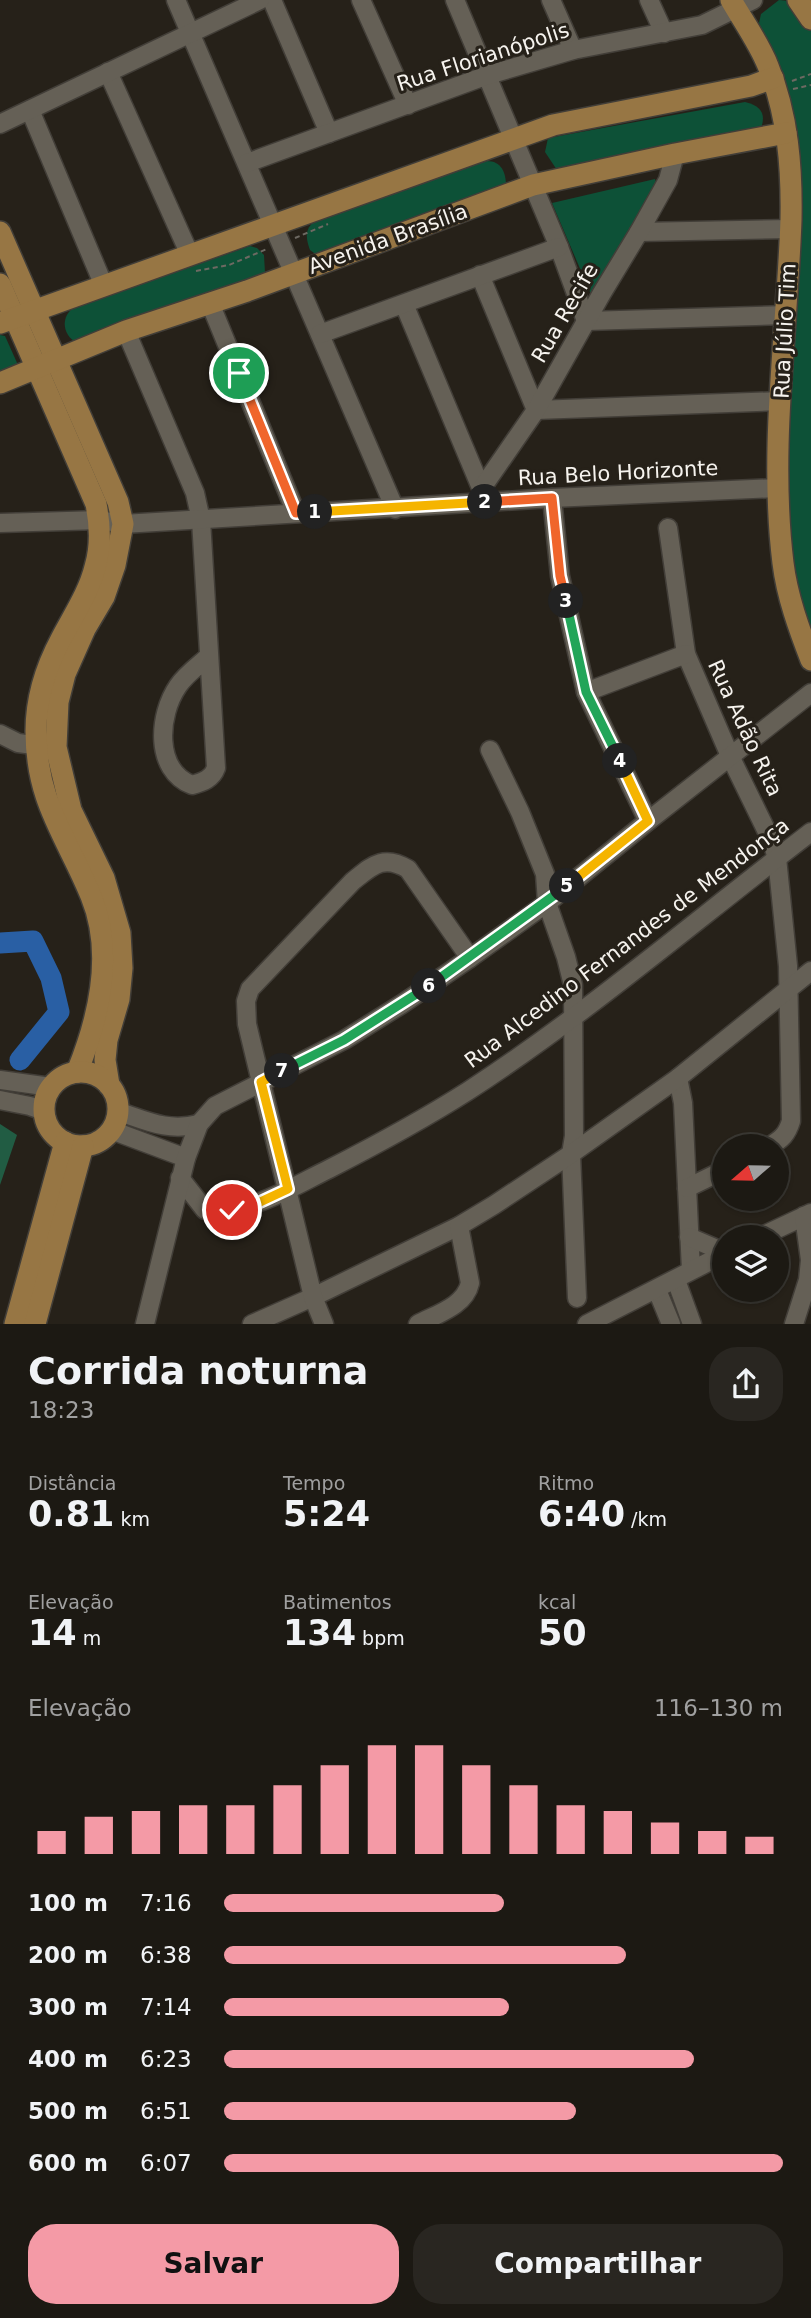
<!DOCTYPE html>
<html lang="pt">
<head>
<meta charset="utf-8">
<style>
  body { margin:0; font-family:"DejaVu Sans",sans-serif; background:#292621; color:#f1f3f6; height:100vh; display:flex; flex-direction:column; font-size:26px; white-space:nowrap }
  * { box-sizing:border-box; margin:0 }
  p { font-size:23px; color:#a0a0a0 }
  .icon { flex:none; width:38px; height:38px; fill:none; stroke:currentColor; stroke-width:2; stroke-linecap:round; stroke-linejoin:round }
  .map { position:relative; height:1324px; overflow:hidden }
  .details { display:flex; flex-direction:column; background:#1c1913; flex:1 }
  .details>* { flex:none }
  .needle { width:46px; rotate:250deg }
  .buttons { position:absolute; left:712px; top:1134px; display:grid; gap:14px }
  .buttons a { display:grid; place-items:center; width:77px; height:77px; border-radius:50%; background:#1c1913; box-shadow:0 2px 5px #0004,0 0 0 2px #3a3833; font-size:35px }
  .pin { position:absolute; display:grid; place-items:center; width:60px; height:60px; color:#fff; margin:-30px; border:4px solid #fff; border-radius:50%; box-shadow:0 2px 7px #0007 }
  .km { position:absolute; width:35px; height:35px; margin:-18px; border-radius:50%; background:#222; color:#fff; font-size:19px; line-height:35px; text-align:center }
  .round { display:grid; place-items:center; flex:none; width:74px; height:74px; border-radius:28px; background:#292621 }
  .headline { display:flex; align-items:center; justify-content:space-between; height:119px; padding:0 28px }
  h1 { font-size:38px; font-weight:700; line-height:52px }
  .metrics { display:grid; grid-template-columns:repeat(3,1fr); gap:10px; height:119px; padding:7px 28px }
  .metrics div { display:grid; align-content:center }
  .metrics b { font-size:35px; font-weight:700 }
  .metrics small { font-size:19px; font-weight:400 }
  .metrics p { font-size:19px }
  .chart { height:196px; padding:14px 28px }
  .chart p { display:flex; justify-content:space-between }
  .chart svg { width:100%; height:126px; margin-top:7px; stroke:#f49aa6; stroke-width:6 }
  .button { display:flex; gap:14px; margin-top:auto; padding:14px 28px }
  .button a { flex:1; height:80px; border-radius:28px; background:#f49aa6; color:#111; font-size:28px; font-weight:700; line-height:80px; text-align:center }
  .button a+a { background:#292621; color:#f1f3f6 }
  ul { padding:0 28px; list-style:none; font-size:23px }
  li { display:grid; grid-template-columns:112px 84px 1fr; align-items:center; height:52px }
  li i { height:18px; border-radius:9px; background:#f49aa6 }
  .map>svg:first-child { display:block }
  .green { fill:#0d5137 }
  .forest { fill:#215c43 }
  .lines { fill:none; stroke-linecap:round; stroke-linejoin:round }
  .river { stroke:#295fa4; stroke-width:21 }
  .minor-casing { stroke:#423e38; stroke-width:21 }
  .major-casing { stroke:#423e38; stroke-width:24 }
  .path { stroke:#6d6962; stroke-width:2; stroke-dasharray:5 3.5; stroke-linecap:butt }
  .minor { stroke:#656056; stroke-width:18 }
  .major { stroke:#977644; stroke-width:21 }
  .split-1-casing { stroke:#fff; stroke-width:14 }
  .split-2-casing { stroke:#fff; stroke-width:14 }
  .split-3-casing { stroke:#fff; stroke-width:14 }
  .split-4-casing { stroke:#fff; stroke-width:14 }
  .split-5-casing { stroke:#fff; stroke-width:14 }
  .split-6-casing { stroke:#fff; stroke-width:14 }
  .split-7-casing { stroke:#fff; stroke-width:14 }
  .split-8-casing { stroke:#fff; stroke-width:14 }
  .split-1 { stroke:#f0652b; stroke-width:9 }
  .split-2 { stroke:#f5b400; stroke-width:9 }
  .split-3 { stroke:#f0652b; stroke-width:9 }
  .split-4 { stroke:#22a559; stroke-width:9 }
  .split-5 { stroke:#f5b400; stroke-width:9 }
  .split-6 { stroke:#22a559; stroke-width:9 }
  .split-7 { stroke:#22a559; stroke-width:9 }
  .split-8 { stroke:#f5b400; stroke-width:9 }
  .labels { text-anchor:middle; stroke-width:6; stroke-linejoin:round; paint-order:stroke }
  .street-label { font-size:21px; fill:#f6f3ee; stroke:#262119 }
</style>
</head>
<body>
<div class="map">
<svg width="811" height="1324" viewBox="0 0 811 1324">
  <rect width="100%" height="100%" fill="#262119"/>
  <!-- green -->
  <g class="green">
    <path d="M779 0 789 1 811 29V641L798 604 785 501 797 140 786 86 759 23 761 14Z"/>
    <path d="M745 102C765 107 766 117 759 134L557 170 545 152 548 138Z"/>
    <path d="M487 161C501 161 506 172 506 186L318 256 310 250C306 239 304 229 315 221Z"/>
    <path d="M655 179 660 194 593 299 552 203Z"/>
    <path d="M250 246 257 248 264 255 265 273 261 279 77 343C63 336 60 318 73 308Z"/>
    <path d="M0 335 5 336 18 365 0 381Z"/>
  </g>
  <!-- forest -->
  <path class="forest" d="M0 1124 17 1135 0 1185Z"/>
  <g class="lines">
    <!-- river -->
    <path class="river" d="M0 943 33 941 51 978 59 1012 20 1060"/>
    <defs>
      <g id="minor">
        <path d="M176 0 395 509"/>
        <path d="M272 0 329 133"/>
        <path d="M361 0 408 105"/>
        <path d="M455 0 559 247 586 321 786 315"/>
        <path d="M551 0 573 50"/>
        <path d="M649 0 664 33"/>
        <path d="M108 72 190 255"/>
        <path d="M30 110 104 286"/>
        <path d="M0 124 260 0"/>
        <path d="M247 163 488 75 573 50 702 25 753 0"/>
        <path d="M639 232 790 229"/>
        <path d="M480 275 536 410 781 401"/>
        <path d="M210 303 296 513"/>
        <path d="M404 304 484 495"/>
        <path d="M126 331 195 493 201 520 216 768C212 779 203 782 192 785 154 770 158 715 178 686 186 674 199 665 209 656"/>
        <path d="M320 334 559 247"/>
        <path d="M482 488 536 410 602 293 639 232 668 180 675 154"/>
        <path d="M552 498 560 576 586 692 648 821"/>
        <path d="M0 523 100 520 123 524 552 498 777 488"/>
        <path d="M668 528 686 654 730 756 772 842 777 858 788 966 791 1121C787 1134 782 1139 770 1146"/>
        <path d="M586 692 686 654"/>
        <path d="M0 734 18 743 49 747"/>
        <path d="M490 750 520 812 545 874 547 903 566 957 573 985 574 1136 571 1154 577 1298"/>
        <path d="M678 1078 683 1103 691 1270"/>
        <path d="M0 1080 51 1087"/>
        <path d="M0 1100 30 1106 44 1111"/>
        <path d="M117 1111C147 1121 168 1132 199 1124"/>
        <path d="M111 1130 186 1158"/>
        <path d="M180 1178 205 1210C251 1214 290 1188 329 1169 376 1145 424 1119 468 1091 588 1013 697 919 811 832"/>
        <path d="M687 1188 724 1170"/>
        <path d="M689 1237 724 1252"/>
        <path d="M760 1237 811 1213"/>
        <path d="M676 1280 692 1324"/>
        <path d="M657 1290 671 1324"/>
        <path d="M145 1324 186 1158 199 1124 215 1106 344 1040 402 1004 470 958 547 903 648 821 811 693"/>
        <path d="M252 1324 313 1297 459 1226 494 1205 571 1154 678 1078 811 971"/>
        <path d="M324 1324 313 1297 247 1024 246 1001 250 989 353 881C372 866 383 854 408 869L470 958"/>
        <path d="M418 1324C437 1314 465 1306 470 1283L459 1226"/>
        <path d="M587 1324 724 1254"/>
        <path d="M794 1324 808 1280 810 1260 804 1216"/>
      </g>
      <g id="major">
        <path d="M731 0C743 21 759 43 768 66 788 115 792 168 791 220 787 334 769 449 783 563 787 596 799 629 811 660"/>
        <path d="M798 0 811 19"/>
        <path d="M0 232 118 502 123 524 115 565 104 597 85 629 65 674 58 702 56 747 71 810 104 878 120 933 122 968 119 999 107 1040 105 1060 109 1085"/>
        <path d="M0 284 96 504C100 524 101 547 95 567 89 592 73 616 61 639 46 667 36 699 36 731 36 802 66 835 91 896 114 952 99 1018 77 1072"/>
        <path d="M0 323 553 125 751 86 773 78"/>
        <path d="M0 383 126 331 247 291 533 185 675 154 786 133"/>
        <circle cx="81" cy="1109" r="37"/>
        <path d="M15 1324 65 1142"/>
        <path d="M35 1324 83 1146"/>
      </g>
    </defs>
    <!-- minor casing -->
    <use href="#minor" class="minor-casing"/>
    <!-- major casing -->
    <use href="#major" class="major-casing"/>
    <!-- path -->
    <g class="path">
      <path d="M792 81 811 74"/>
      <path d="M793 89 811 85"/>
      <path d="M295 238 328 224"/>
      <path d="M196 271 229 265 267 249"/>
    </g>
    <!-- minor -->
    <use href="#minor" class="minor"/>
    <!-- major -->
    <use href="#major" class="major"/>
  </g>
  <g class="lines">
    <defs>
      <path id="split-1" d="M239 373 296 513 315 512"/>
      <path id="split-2" d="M315 512 485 502"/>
      <path id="split-3" d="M485 502 552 498 560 576 566 601"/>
      <path id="split-4" d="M566 601 586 692 620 761"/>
      <path id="split-5" d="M567 886 648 821 620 761"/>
      <path id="split-6" d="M429 986 567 886"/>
      <path id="split-7" d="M282 1071 344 1040 429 986"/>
      <path id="split-8" d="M232 1210 258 1203 288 1189 261 1082 282 1071"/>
    </defs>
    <!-- split-1 casing -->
    <use href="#split-1" class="split-1-casing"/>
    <!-- split-2 casing -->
    <use href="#split-2" class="split-2-casing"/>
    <!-- split-3 casing -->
    <use href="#split-3" class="split-3-casing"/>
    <!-- split-4 casing -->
    <use href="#split-4" class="split-4-casing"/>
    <!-- split-5 casing -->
    <use href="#split-5" class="split-5-casing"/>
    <!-- split-6 casing -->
    <use href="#split-6" class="split-6-casing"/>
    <!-- split-7 casing -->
    <use href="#split-7" class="split-7-casing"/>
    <!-- split-8 casing -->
    <use href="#split-8" class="split-8-casing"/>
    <!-- split-1 -->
    <use href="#split-1" class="split-1"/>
    <!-- split-2 -->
    <use href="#split-2" class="split-2"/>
    <!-- split-3 -->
    <use href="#split-3" class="split-3"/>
    <!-- split-4 -->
    <use href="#split-4" class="split-4"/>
    <!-- split-5 -->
    <use href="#split-5" class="split-5"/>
    <!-- split-6 -->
    <use href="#split-6" class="split-6"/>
    <!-- split-7 -->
    <use href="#split-7" class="split-7"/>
    <!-- split-8 -->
    <use href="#split-8" class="split-8"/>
  </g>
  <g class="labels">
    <!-- street labels -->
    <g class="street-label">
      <text transform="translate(483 57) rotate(-18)" y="7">Rua Florianópolis</text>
      <text transform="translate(388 239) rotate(-20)" y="7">Avenida Brasília</text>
      <text transform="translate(565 313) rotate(-60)" y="7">Rua Recife</text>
      <text transform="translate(785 331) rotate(-87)" y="7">Rua Júlio Tim</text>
      <text transform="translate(618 473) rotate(-3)" y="7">Rua Belo Horizonte</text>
      <text transform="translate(745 728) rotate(65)" y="7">Rua Adão Rita</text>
      <text transform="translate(627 943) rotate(-37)" y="7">Rua Alcedino Fernandes de Mendonça</text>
    </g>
  </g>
</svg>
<div class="buttons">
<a><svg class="needle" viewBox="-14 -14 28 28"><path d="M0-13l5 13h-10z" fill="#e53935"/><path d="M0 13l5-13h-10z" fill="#a0a0a0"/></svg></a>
<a><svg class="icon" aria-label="layers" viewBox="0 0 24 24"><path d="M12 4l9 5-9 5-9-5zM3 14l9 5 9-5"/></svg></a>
</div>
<div class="pin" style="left:239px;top:373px;background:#1e9e55"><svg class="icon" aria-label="arrive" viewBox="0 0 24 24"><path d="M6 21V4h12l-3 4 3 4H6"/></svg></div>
<div class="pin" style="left:232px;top:1210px;background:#d93025"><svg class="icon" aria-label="check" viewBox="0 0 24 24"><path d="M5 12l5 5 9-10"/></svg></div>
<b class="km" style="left:315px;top:512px">1</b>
<b class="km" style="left:485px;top:502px">2</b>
<b class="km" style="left:566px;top:601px">3</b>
<b class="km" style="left:620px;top:761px">4</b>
<b class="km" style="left:567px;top:886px">5</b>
<b class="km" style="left:429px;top:986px">6</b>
<b class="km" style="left:282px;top:1071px">7</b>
</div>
<section class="details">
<div class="headline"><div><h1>Corrida noturna</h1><p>18:23</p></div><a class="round"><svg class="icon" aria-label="share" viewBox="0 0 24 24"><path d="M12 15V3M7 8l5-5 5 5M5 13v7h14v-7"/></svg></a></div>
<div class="metrics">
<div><p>Distância</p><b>0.81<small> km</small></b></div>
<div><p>Tempo</p><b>5:24</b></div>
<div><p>Ritmo</p><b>6:40<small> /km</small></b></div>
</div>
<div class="metrics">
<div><p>Elevação</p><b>14<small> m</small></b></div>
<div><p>Batimentos</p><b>134<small> bpm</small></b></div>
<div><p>kcal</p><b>50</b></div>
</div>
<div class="chart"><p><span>Elevação</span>116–130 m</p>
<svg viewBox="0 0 160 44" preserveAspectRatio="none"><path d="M5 44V36M15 44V31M25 44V29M35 44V27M45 44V27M55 44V20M65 44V13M75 44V6M85 44V6M95 44V13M105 44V20M115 44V27M125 44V29M135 44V33M145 44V36M155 44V38"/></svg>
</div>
<ul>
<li><b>100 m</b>7:16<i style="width:50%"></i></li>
<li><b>200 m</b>6:38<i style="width:72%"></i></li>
<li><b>300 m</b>7:14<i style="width:51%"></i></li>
<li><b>400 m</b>6:23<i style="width:84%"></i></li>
<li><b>500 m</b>6:51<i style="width:63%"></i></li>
<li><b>600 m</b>6:07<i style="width:100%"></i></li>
</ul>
<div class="button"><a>Salvar</a><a>Compartilhar</a></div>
</section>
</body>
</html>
